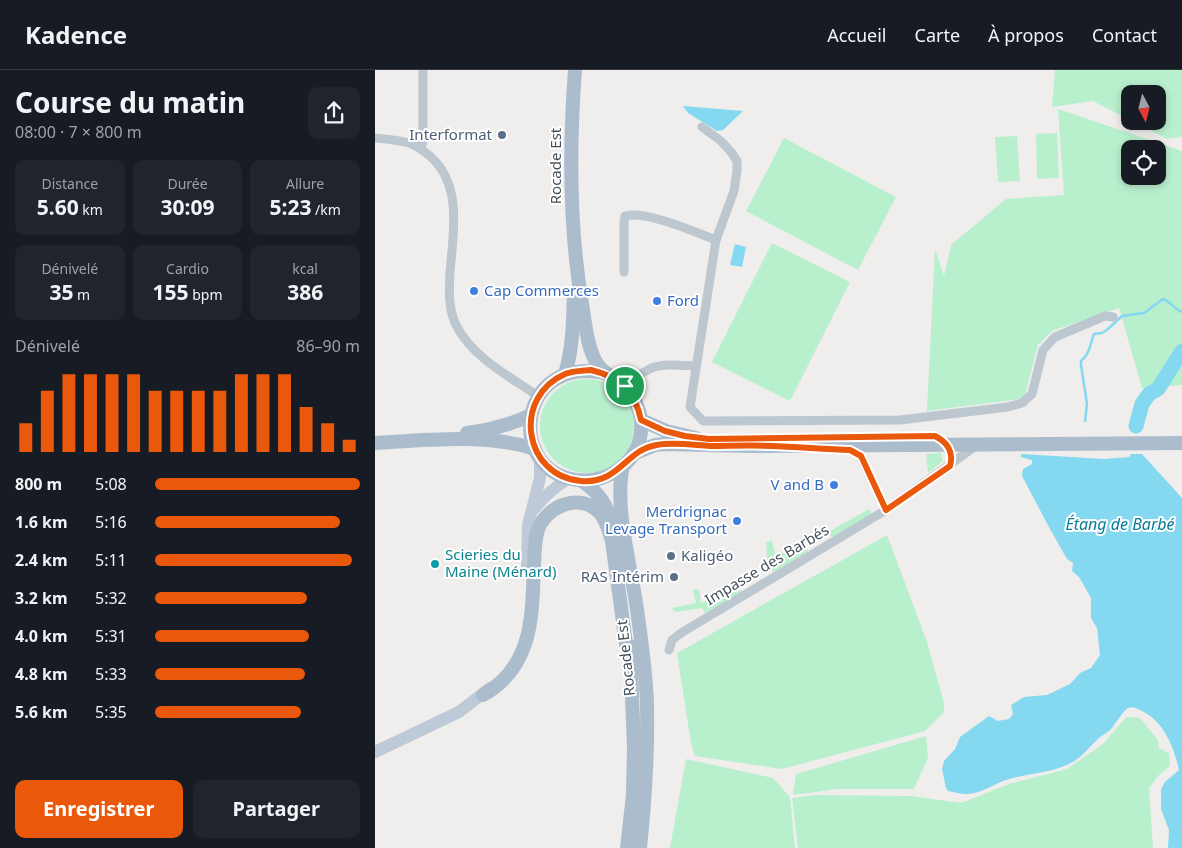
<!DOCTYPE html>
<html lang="fr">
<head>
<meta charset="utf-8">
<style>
  body { margin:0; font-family:"Noto Sans",sans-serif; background:#20242c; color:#f1f3f6; height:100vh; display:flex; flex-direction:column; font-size:19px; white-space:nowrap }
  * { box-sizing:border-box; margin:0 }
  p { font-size:16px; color:#9ea1a6 }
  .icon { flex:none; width:28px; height:28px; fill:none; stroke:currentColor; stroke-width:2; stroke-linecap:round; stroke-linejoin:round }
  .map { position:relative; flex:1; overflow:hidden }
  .details { display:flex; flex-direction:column; background:#171b24; width:375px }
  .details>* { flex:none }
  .needle { width:32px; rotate:173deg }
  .fabs { position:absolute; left:746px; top:15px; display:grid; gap:10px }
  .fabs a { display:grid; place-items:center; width:45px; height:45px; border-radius:10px; background:#171b24; box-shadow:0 2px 8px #0003; font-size:25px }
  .pin { position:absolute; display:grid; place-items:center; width:42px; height:42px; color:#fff; margin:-21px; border:2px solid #fff; border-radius:50%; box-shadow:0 1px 5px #0007 }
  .round { display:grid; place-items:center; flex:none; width:52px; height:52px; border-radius:10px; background:#20242c }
  .summary { display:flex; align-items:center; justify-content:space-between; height:85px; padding:0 15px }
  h1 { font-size:28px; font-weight:700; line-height:38px }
  .stats { display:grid; grid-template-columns:repeat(3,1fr); gap:8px; height:85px; padding:5px 15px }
  .stats div { display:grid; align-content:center; border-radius:10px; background:#20242c; text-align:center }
  .stats b { font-size:21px; font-weight:700 }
  .stats small { font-size:14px; font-weight:400 }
  .stats p { font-size:14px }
  .chart { height:140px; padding:10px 15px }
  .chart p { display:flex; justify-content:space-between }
  .chart svg { width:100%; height:90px; margin-top:5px; stroke:#ea580c; stroke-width:6 }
  .primary-button { display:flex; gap:10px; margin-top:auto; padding:10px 15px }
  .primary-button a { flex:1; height:58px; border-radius:10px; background:#ea580c; color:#fff; font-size:20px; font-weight:700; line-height:58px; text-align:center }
  .primary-button a+a { background:#20242c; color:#f1f3f6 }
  ul { padding:0 15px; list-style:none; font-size:16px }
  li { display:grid; grid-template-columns:80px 60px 1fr; align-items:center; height:38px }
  li i { height:12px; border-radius:6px; background:#ea580c }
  header { display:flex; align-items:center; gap:30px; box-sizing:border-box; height:70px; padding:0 25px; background:#171b24; border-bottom:1px solid #363941 }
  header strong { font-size:24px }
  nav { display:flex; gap:28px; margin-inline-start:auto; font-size:18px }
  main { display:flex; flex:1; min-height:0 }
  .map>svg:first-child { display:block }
  .green { fill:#b8f0ce; fill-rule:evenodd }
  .water { fill:#84d8ef }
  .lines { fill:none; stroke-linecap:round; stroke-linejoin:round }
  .stream { stroke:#84d8ef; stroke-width:2.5 }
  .river { stroke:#84d8ef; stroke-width:15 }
  .street { stroke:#bcc7d0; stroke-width:9 }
  .secondary { stroke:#becad7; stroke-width:12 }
  .primary { stroke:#abbccd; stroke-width:14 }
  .route-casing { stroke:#fff; stroke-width:10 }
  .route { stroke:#ea580c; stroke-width:6 }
  .service-dot { fill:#5c6f8a; stroke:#fff; stroke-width:2 }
  .shop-dot { fill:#3f7fe0; stroke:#fff; stroke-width:2 }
  .culture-dot { fill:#0f9aa8; stroke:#fff; stroke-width:2 }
  .labels { text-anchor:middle; stroke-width:4; stroke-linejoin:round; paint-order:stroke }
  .service-label { font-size:15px; fill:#4e5e75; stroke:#fff; text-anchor:end }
  .street-label { font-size:15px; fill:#44505b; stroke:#fff }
  .shop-label { font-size:15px; fill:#366cbe; stroke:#fff; text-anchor:start }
  .culture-label { font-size:15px; fill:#0d838f; stroke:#fff; text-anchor:start }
  .water-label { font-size:16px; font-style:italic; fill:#087c9c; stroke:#fff }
</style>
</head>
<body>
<header>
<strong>Kadence</strong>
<nav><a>Accueil</a><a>Carte</a><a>À propos</a><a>Contact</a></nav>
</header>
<main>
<section class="details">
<div class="summary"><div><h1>Course du matin</h1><p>08:00 · 7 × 800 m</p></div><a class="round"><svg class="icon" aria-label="share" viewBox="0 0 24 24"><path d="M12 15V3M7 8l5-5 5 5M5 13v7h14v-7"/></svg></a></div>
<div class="stats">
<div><p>Distance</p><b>5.60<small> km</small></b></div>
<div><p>Durée</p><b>30:09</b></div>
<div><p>Allure</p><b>5:23<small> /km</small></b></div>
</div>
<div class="stats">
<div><p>Dénivelé</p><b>35<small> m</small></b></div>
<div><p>Cardio</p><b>155<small> bpm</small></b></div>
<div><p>kcal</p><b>386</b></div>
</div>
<div class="chart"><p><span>Dénivelé</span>86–90 m</p>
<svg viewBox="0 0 160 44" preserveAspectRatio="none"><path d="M5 44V30M15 44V14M25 44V6M35 44V6M45 44V6M55 44V6M65 44V14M75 44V14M85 44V14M95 44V14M105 44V6M115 44V6M125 44V6M135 44V22M145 44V30M155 44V38"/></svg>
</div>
<ul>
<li><b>800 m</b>5:08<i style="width:100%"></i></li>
<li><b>1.6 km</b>5:16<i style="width:90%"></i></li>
<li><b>2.4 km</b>5:11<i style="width:96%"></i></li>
<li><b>3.2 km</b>5:32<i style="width:74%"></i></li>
<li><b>4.0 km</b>5:31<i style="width:75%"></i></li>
<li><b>4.8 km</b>5:33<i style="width:73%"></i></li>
<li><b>5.6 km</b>5:35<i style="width:71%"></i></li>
</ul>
<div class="primary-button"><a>Enregistrer</a><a>Partager</a></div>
</section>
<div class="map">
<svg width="807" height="778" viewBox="0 0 807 778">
  <rect width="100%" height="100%" fill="#f0eded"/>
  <!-- green -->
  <g class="green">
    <path d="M680 0H807V67L792 69 758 51H782V24H755V50L718 31 677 37Z"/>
    <path d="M683 39 807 81V315L767 318 744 238 677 261 663 275 650 325 645 329 552 341 560 179 569 206 576 175 631 129 689 125ZM755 79H782V106H755Z"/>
    <path d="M682 63 684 108 662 109 661 64Z"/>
    <path d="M642 66 645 111 623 112 620 67Z"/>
    <path d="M409 68 521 127 483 200 371 141Z"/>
    <path d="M397 173 475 212 415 331 337 292Z"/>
    <circle cx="212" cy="356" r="47"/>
    <path d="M566 383 568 391 553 403 551 384Z"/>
    <path d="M494 439 497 444 458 467 452 464 451 455 455 461Z"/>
    <path d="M512 465 552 572 569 633V642L550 661 407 699 320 686 316 673 302 583Z"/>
    <path d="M397 470 400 484 407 482 412 485 422 479 425 474 430 475 433 481 432 482 402 501H397L393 498 391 472Z"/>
    <path d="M324 519 326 533 366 520 367 522 330 543 327 538 300 542 297 538 321 533 318 520Z"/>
    <path d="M751 647 765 648 783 670 784 678 794 683 795 696 784 705 774 718 778 778H423L417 728 439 725 536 726 586 733 634 714 692 699 728 674Z"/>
    <path d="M551 666 553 688 539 719H463L418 725 421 704Z"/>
    <path d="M311 689 398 708 415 727 420 778H295Z"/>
  </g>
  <!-- water -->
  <g class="water">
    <path d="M308 36 368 41 348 60 342 61 313 43Z"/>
    <path d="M360 174 371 177 367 197 355 195Z"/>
    <path d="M646 384 729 389 754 387 756 384H767L807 428V778H793L794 760 786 739V719L790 712 804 700C799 677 789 652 767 641 763 639 757 636 753 638 750 639 740 654 737 658 733 663 726 665 722 670 716 675 712 681 706 686 687 703 658 702 634 709 620 713 607 724 591 724 586 724 579 722 573 721L571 718 567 699 569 691 580 679 585 667 614 646 623 651 634 649 638 644 636 635 649 627 672 625 695 614 705 603 716 598 725 585 722 558 716 548V528L704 507 697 501 698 493 692 489 675 459 647 406 648 399 657 394V390L646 387Z"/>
  </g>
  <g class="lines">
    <!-- stream -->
    <path class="stream" d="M710 351 712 334 706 295V291C715 284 715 274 719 264L727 263 733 259 747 246 769 243 788 229C795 231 799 239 807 242"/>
    <!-- river -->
    <path class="river" d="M761 356 767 334 774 324 783 319 807 281"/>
    <!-- street -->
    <g class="street">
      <path d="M327 57 346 71 356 82 362 91V101L359 121 341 170 315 337 328 351 525 350 633 337 647 333 657 324 668 280 680 267 730 246 738 247"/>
      <path d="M0 68C11 69 23 70 34 73 43 76 49 81 56 87 88 116 78 165 75 202 74 220 73 238 81 255 97 287 135 307 163 326"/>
      <path d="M46 79 48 71V0"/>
      <path d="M249 202V152L250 146C270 140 320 162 341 170"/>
      <path d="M250 316C279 292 283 294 321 296"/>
      <path d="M560 366C572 372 579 382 575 396"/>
      <path d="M469 380H475L485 386 511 440"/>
      <path d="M294 580 297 570 306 563 511 440 602 375"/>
    </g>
    <!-- secondary -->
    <g class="secondary">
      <path d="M160 438C170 425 180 417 194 408"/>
      <path d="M152 501 153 455 165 408V388"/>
      <path d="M0 682 84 642 115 618"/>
    </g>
    <!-- primary -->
    <g class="primary">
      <path d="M200 0C194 79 194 156 207 234 210 251 211 270 218 286 224 300 230 302 241 310 258 321 268 341 266 362 262 396 228 416 196 409 131 395 145 285 229 303"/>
      <path d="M190 304C198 278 198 251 199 224"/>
      <path d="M266 350 291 361 321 368"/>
      <path d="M92 363C116 360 135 355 156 345"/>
      <path d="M0 373C50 370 112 363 160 379"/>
      <path d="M258 384 280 375 289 374 374 376 807 373"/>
      <path d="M248 396C238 438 258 502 263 547 267 575 271 605 272 634 273 682 270 730 265 778"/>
      <path d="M207 411C223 422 232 434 237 454"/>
      <path d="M108 625C159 596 157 545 159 494 160 481 159 464 166 453 179 433 207 424 225 443 231 450 234 461 237 471L251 574 254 584"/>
      <path d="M252 778 258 725 259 676 255 576"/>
    </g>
  </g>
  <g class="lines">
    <defs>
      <path id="route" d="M216 300C245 307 260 321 266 350L290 361 310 366 334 369 560 366C572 372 579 382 575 396L511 440 486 386 475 380C449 379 422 377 396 376 375 375 355 376 335 376 318 375 299 372 282 375 250 380 245 414 206 411 148 406 137 327 190 304 198 301 207 301 216 300Z"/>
    </defs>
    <!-- route casing -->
    <use href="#route" class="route-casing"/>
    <!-- route -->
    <use href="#route" class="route"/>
  </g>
  <!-- markers -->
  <g class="service-dot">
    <circle cx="127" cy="65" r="5"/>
    <circle cx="296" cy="486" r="5"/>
    <circle cx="299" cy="507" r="5"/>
  </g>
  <g class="shop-dot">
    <circle cx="99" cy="221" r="5"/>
    <circle cx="282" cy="231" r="5"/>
    <circle cx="459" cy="415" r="5"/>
    <circle cx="362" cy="451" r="5"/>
  </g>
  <circle class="culture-dot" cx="60" cy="494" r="5"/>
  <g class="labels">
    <!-- service labels -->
    <g class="service-label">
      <text x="117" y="70">Interformat</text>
      <text x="306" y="491" text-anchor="start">Kaligéo</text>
      <text x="289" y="512">RAS Intérim</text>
    </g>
    <!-- street labels -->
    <g class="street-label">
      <text transform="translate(181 96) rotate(-90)" y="5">Rocade Est</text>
      <text transform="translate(392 495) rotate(-31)" y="5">Impasse des Barbés</text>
      <text transform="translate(251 588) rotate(-96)" y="5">Rocade Est</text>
    </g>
    <!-- shop labels -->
    <g class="shop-label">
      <text x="109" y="226">Cap Commerces</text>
      <text x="292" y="236">Ford</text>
      <text x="449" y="420" text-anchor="end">V and B</text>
      <text x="352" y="447" text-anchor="end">Merdrignac<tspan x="352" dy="17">Levage Transport</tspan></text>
    </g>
    <!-- culture labels -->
    <g class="culture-label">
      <text x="70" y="490">Scieries du<tspan x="70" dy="17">Maine (Ménard)</tspan></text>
    </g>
    <!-- water labels -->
    <g class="water-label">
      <text x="745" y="460">Étang de Barbé</text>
    </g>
  </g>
</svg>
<div class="fabs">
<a><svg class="needle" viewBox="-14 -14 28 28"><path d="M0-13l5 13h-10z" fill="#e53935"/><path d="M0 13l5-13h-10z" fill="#9ea1a6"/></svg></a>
<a><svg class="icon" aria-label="locate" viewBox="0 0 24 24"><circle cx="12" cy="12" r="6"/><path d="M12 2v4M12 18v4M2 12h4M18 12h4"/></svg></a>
</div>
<div class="pin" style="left:250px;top:316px;background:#1e9e55"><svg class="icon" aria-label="arrive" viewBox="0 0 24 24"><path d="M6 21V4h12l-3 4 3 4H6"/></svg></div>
</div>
</main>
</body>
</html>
